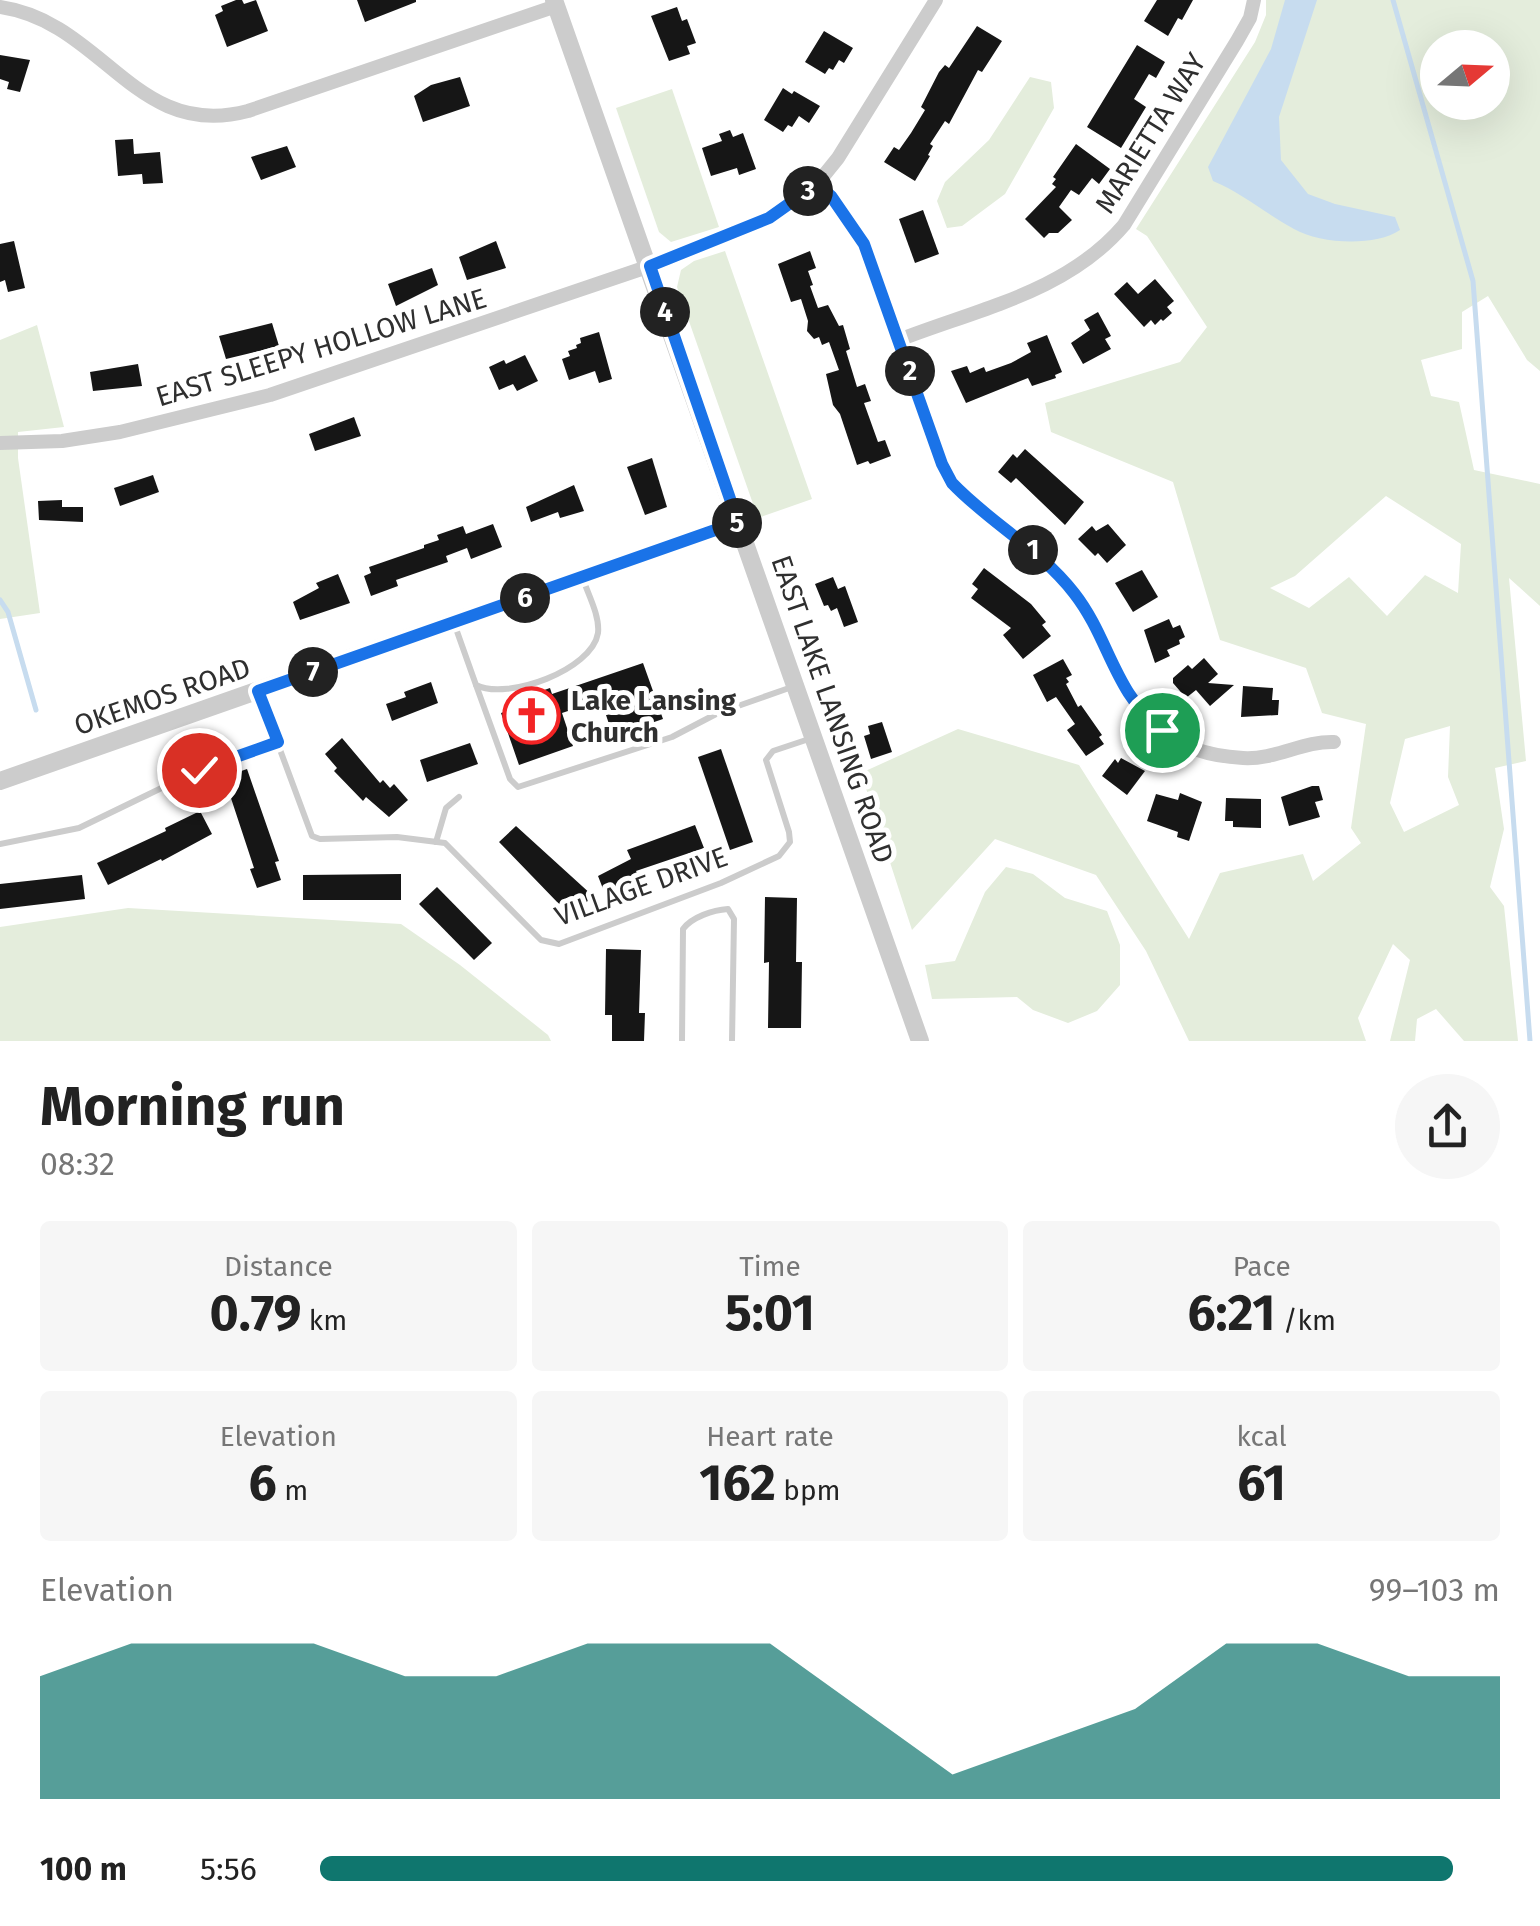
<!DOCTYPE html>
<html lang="en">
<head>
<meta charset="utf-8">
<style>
  body { margin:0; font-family:"Fira Sans",sans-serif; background:#f6f6f6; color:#222; height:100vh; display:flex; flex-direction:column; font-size:38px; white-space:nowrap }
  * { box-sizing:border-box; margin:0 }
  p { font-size:32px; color:#767676 }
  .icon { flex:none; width:55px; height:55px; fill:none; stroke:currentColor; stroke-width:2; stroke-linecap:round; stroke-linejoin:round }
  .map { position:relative; height:1041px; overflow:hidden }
  .drawer { display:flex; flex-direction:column; background:#fff; flex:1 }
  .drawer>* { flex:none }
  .needle { width:65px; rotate:71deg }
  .buttons { position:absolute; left:1420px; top:30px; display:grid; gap:20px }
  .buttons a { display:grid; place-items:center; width:90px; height:90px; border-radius:50%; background:#fff; box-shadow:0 10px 40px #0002; font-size:50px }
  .pin { position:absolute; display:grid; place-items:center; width:85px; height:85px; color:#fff; margin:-42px; border:5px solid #fff; border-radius:50%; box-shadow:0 2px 10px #0007 }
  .km { position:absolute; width:50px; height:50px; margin:-25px; border-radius:50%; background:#222; color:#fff; font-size:28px; line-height:50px; text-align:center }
  .round { display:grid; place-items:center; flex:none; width:105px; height:105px; border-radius:52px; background:#f6f6f6 }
  .summary { display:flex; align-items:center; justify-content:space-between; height:170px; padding:0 40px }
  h1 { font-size:55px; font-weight:700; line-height:75px }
  .figures { display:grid; grid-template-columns:repeat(3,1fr); gap:15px; height:170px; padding:10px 40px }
  .figures div { display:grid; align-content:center; border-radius:10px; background:#f6f6f6; text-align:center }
  .figures b { font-size:50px; font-weight:700 }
  .figures small { font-size:28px; font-weight:400 }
  .figures p { font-size:28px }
  .chart { height:280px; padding:20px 40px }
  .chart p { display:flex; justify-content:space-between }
  .chart svg { width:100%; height:180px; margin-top:10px; fill:#0f766e; opacity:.7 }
  ul { padding:0 40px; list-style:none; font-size:32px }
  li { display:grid; grid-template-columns:160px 120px 1fr; align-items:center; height:75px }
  li i { height:25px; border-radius:12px; background:#0f766e }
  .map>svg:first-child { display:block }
  .green { fill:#e4eddc; fill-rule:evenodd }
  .water { fill:#c7dcef }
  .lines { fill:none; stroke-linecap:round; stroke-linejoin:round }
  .stream { stroke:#c7dcef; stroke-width:5 }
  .building { fill:#161616 }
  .service { stroke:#ccc; stroke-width:6 }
  .minor { stroke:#ccc; stroke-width:14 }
  .tertiary { stroke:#ccc; stroke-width:18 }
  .route-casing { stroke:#fff; stroke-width:20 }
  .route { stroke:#1a73e8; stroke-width:12 }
  .labels { text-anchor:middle; stroke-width:10; stroke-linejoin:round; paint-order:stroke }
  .street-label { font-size:28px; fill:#2f2f2f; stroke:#fff }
  .poi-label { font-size:28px; font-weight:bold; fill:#2f2f2f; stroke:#fff; text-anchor:start }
</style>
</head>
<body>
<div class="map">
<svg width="1540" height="1041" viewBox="0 0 1540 1041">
  <rect width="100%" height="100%" fill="#fff"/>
  <!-- green -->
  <g class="green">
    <path d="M1266 0H1540V371L1527 360 1488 296 1462 312V349L1421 360 1431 396 1459 402 1474 470 1540 484V606L1509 578 1526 761 1495 768 1504 829 1490 887 1504 906 1518 1041H1464L1436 1009 1417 1019 1415 1041H1390L1410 960 1393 944 1358 1018 1366 1041H1189L1146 951 1096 875 995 839 912 930 861 773 958 729 1079 765 1189 939 1220 873 1303 854 1313 881 1361 843 1351 828 1366 724 1322 713 1306 668 1220 640 1173 482 1051 432 1045 403 1180 362 1207 327 1147 236 1136 229 1255 42 1266 15ZM1438 48H1492V102H1438ZM1386 496 1461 544 1458 593 1425 575 1387 616 1349 577 1309 608 1270 588 1295 576ZM1450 726 1448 777 1459 805 1404 832 1390 803 1405 739Z"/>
    <path d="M1030 77 1051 82 1054 108 1005 194 962 226 947 228 937 201 945 182 989 140Z"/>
    <path d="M672 89 719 227 671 242 659 232 616 108Z"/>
    <path d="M725 251 812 499 758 518 677 287 681 270 694 261Z"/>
    <path d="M37 325 64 427 18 432V458L40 613 0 619V340Z"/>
    <path d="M1006 867 1033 874 1065 898 1107 911 1120 945V985L1097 1011 1068 1023 1033 1010 1017 997 932 999 925 965 955 961 985 892Z"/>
    <path d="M128 908 401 924 460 965 548 1035 551 1041H0V927Z"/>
  </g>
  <!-- water -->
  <path class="water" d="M1285 0H1317L1279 117 1281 160 1308 194 1335 204 1395 217 1400 230C1375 247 1320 244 1294 229 1266 214 1242 193 1213 181L1208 167 1271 49Z"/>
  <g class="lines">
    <!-- stream -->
    <g class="stream">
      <path d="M1393 0 1473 281 1530 1041"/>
      <path d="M0 600 8 612 36 710"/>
    </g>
  </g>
  <!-- building -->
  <g class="building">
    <path d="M236 0H242L244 4 256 0 268 31 227 47 215 15 223 11 221 6Z"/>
    <path d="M357 0H416V2L365 22Z"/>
    <path d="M1157 0H1193L1182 20 1178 18 1168 36 1144 21Z"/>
    <path d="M677 7 682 21 687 19 696 43 687 46 690 54 669 61 651 16Z"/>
    <path d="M977 26 1002 41 982 72 978 70 949 124 945 121 930 144 933 146 928 155 930 156 915 181 884 162 894 147 899 150 911 133 925 110 921 107 939 72 945 65 949 68Z"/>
    <path d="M824 31 853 48 844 63 839 60 833 70 829 68 825 74 805 62Z"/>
    <path d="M1137 45 1165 62 1156 78 1149 74 1134 99 1146 107 1121 148 1087 127Z"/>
    <path d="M0 55 30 60 20 92 7 89 9 82 0 79Z"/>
    <path d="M460 77 470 106 423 122 414 96 431 85Z"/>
    <path d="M783 88 792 94 794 91 820 106 809 123 799 116 792 127 788 125 783 132 764 120Z"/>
    <path d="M730 130 733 137 743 133 756 169 739 175 737 168 711 176 702 148 722 141 719 134Z"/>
    <path d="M133 139 134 154 160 152 163 183 143 184 142 174 118 176 115 140Z"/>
    <path d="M1076 144 1110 169 1099 184 1092 178 1079 195 1071 190 1059 207 1072 220 1058 233H1049L1044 238 1025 219 1056 187 1052 184 1056 179 1053 177Z"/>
    <path d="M287 146 296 167 261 180 251 157Z"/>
    <path d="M923 210 939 254 915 263 899 219Z"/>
    <path d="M14 241 25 288 8 292 5 280 0 282V244Z"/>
    <path d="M496 241 506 268 467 280 459 257Z"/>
    <path d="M810 251 816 268 808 271 813 285 810 286 818 308 828 305 839 326 843 325 850 349 846 351 857 387 865 384 871 401 864 403 878 442 885 440 891 456 870 464 868 461 857 465 840 414 833 405 826 374 839 370 829 342 822 345 819 337 814 339 807 331 808 321 801 299 791 302 778 264Z"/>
    <path d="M432 268 438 285 396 306 388 284Z"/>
    <path d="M1155 279 1174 301 1167 307 1172 313 1163 321 1161 319 1155 325 1151 320 1144 327 1114 294 1127 282 1138 294Z"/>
    <path d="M1098 312 1111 336 1105 339 1111 349 1083 364 1071 343 1090 330 1084 320Z"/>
    <path d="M272 323 279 346 226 359 219 336Z"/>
    <path d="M599 332 612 379 599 383 595 371 569 380 562 359 570 356 568 351 577 348 576 345 581 343 580 338Z"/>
    <path d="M1047 335 1062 372 1055 375 1056 378 1032 386 1028 378 966 403 951 371 967 366 970 373 984 367 986 372 1011 363 1031 352 1027 343Z"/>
    <path d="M525 355 538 381 517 391 513 384 499 390 489 367 504 360 506 364Z"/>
    <path d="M138 364 142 386 93 391 90 372Z"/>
    <path d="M354 417 361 436 315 451 309 434Z"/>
    <path d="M1025 449 1084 502 1065 525 1016 478 1011 483 998 472 1013 454 1017 458Z"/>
    <path d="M652 458 667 507 645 515 627 467Z"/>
    <path d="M153 475 159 492 120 506 114 488Z"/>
    <path d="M574 485 584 511 560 518 558 512 531 522 526 507Z"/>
    <path d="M62 500V507H83V522L39 520 38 501Z"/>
    <path d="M493 524 502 547 471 559 467 548 446 556 448 562 396 580 398 586 371 596 364 576 371 573 369 567 424 548V545L439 540 437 535 463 526 466 534Z"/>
    <path d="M1108 524 1126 545 1107 563 1098 553 1095 556 1078 539 1092 526 1096 531Z"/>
    <path d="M984 568 1031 604 1046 622 1042 625 1051 636 1023 659 1003 635 1011 628 971 598 978 589 972 584Z"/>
    <path d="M1142 570 1158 597 1133 612 1115 583Z"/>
    <path d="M338 574 350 603 300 620 293 602 319 588 316 583Z"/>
    <path d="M833 577 838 589 845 586 858 622 844 627 837 608 831 611 828 605 824 606 815 584Z"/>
    <path d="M1169 619 1173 628 1180 625 1185 637 1179 640 1180 644 1167 650 1170 656 1155 663 1144 630Z"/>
    <path d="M1204 658 1218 674 1208 683 1234 685 1210 706 1196 690 1186 698 1173 683V678L1188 665 1192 669Z"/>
    <path d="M1063 659 1072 675 1066 678 1069 682 1066 684 1078 707 1081 705 1102 735 1099 737 1104 744 1086 756 1067 730 1075 724 1056 697 1047 702 1033 675Z"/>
    <path d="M643 663 663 719 613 736 601 700 562 713 573 746 519 765 501 713 527 704 524 697 550 688 552 694Z"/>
    <path d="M431 682 438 703 392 721 386 704 406 697 404 692Z"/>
    <path d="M1243 686 1273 688 1272 700H1279L1278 715 1241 717Z"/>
    <path d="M882 722 892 752 871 759 864 736 870 734 868 726Z"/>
    <path d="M342 738 380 783 383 780 390 788 394 784 408 800 389 817 366 797 363 801 334 771 337 768 325 754Z"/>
    <path d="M470 743 478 764 427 782 420 760Z"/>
    <path d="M721 749 753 842 730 850 698 757Z"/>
    <path d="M1121 758 1145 771 1127 795 1102 776 1115 759 1118 763Z"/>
    <path d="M247 769 279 861 275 862 281 880 257 888 250 869 254 868 224 777Z"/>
    <path d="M1312 786H1319L1323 800 1315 802 1320 817 1289 826 1281 797Z"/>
    <path d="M1180 793 1202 802 1189 841 1177 837 1178 832 1147 821 1156 794 1178 800Z"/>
    <path d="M1226 798 1261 799V828L1233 827V821H1225Z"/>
    <path d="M200 811 212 834 162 861 161 859 108 885 97 863 166 831 165 828Z"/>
    <path d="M695 825 704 848 636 871 641 881 607 899 598 876 631 859 627 850Z"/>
    <path d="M516 826 593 896 575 913 563 901 559 904 499 842Z"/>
    <path d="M401 874V900H303V875Z"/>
    <path d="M82 875 85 899 0 909V884Z"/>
    <path d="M437 887 492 943 474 960 419 904Z"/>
    <path d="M765 897 797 898 796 962H802L801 1028H768L769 962 764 963Z"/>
    <path d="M606 949 641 950 639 1013H645L644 1041H612V1015H605Z"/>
  </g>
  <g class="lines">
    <!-- service -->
    <g class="service">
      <path d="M454 623 476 685C507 701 592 670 598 633 600 616 588 594 583 579"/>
      <path d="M476 685 510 779 518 787 672 737 718 713 792 687"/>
      <path d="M259 693 312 836 320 839 397 837 445 843 541 940 559 944 721 883 779 856 790 842 789 832 766 760 773 751 812 738"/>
      <path d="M436 842 446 808 459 797"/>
      <path d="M0 844 79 828 209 765 278 741"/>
      <path d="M682 1041 683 929C692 917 713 910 728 909L734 919 732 1041"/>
    </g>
    <!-- minor -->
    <g class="minor">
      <path d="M0 7C104 22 135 141 248 111L556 6"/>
      <path d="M817 184 831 197 863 244 942 464C968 512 1022 535 1058 574 1126 647 1113 751 1243 758 1275 760 1303 741 1334 742"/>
      <path d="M899 340C978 309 1067 292 1124 225L1237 41 1250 18 1254 0"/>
      <path d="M0 443 62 441 120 432 270 395 650 266 769 218 817 184 838 158 936 0"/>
    </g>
    <!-- tertiary -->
    <g class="tertiary">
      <path d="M554 0 920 1041"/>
      <path d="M0 781 738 522"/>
    </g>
  </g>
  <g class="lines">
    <defs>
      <path id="route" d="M199 770 278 742 258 691 738 522 650 266 769 218 817 184 831 196 864 244 942 464 952 483C990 523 1040 549 1074 593 1110 639 1113 692 1162 730"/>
    </defs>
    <!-- route casing -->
    <use href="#route" class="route-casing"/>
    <!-- route -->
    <use href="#route" class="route"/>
  </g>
  <!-- icons -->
  <defs>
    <symbol id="church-ring" viewBox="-11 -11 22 22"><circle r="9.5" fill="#fff" stroke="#f32425" stroke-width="1.5"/><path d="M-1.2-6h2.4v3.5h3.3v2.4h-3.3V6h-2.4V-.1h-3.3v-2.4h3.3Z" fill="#f32425"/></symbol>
  </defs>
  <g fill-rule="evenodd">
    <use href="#church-ring" x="500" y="684" width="63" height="63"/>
  </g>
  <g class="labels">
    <!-- street labels -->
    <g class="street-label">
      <text transform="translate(1150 133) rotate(-58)" y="10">MARIETTA WAY</text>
      <text transform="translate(321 347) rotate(-17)" y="10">EAST SLEEPY HOLLOW LANE</text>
      <text transform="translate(162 696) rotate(-19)" y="10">OKEMOS ROAD</text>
      <text transform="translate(833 709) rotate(71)" y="10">EAST LAKE LANSING ROAD</text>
      <text transform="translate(641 886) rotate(-20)" y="10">VILLAGE DRIVE</text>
    </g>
    <!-- poi labels -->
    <g class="poi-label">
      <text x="571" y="710">Lake Lansing<tspan x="571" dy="32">Church</tspan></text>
    </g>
  </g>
</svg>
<div class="buttons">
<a><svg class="needle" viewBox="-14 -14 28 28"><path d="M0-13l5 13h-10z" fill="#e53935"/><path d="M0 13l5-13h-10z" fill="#767676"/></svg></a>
</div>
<div class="pin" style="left:1162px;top:730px;background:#1e9e55"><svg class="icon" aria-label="arrive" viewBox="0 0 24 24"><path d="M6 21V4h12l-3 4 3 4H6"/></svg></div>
<div class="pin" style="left:199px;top:770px;background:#d93025"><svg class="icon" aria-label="check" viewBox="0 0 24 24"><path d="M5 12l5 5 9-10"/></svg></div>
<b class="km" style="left:1033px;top:550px">1</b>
<b class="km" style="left:910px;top:371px">2</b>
<b class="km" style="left:808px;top:191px">3</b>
<b class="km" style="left:665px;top:312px">4</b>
<b class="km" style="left:737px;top:523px">5</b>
<b class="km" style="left:525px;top:598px">6</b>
<b class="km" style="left:313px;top:672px">7</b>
</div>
<section class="drawer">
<div class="summary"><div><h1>Morning run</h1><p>08:32</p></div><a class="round"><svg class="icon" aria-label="share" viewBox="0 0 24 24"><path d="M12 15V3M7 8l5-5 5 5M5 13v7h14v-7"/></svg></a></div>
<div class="figures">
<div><p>Distance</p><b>0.79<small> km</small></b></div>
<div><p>Time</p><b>5:01</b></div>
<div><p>Pace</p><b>6:21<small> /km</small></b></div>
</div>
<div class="figures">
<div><p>Elevation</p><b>6<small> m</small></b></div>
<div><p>Heart rate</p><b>162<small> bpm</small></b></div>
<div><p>kcal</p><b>61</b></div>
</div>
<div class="chart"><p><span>Elevation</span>99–103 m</p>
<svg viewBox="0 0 160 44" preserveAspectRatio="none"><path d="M0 44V14L10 6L20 6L30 6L40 14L50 14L60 6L70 6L80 6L90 22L100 38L110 30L120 22L130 6L140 6L150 14L160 14V44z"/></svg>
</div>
<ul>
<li><b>100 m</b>5:56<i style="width:96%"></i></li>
</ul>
</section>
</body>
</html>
